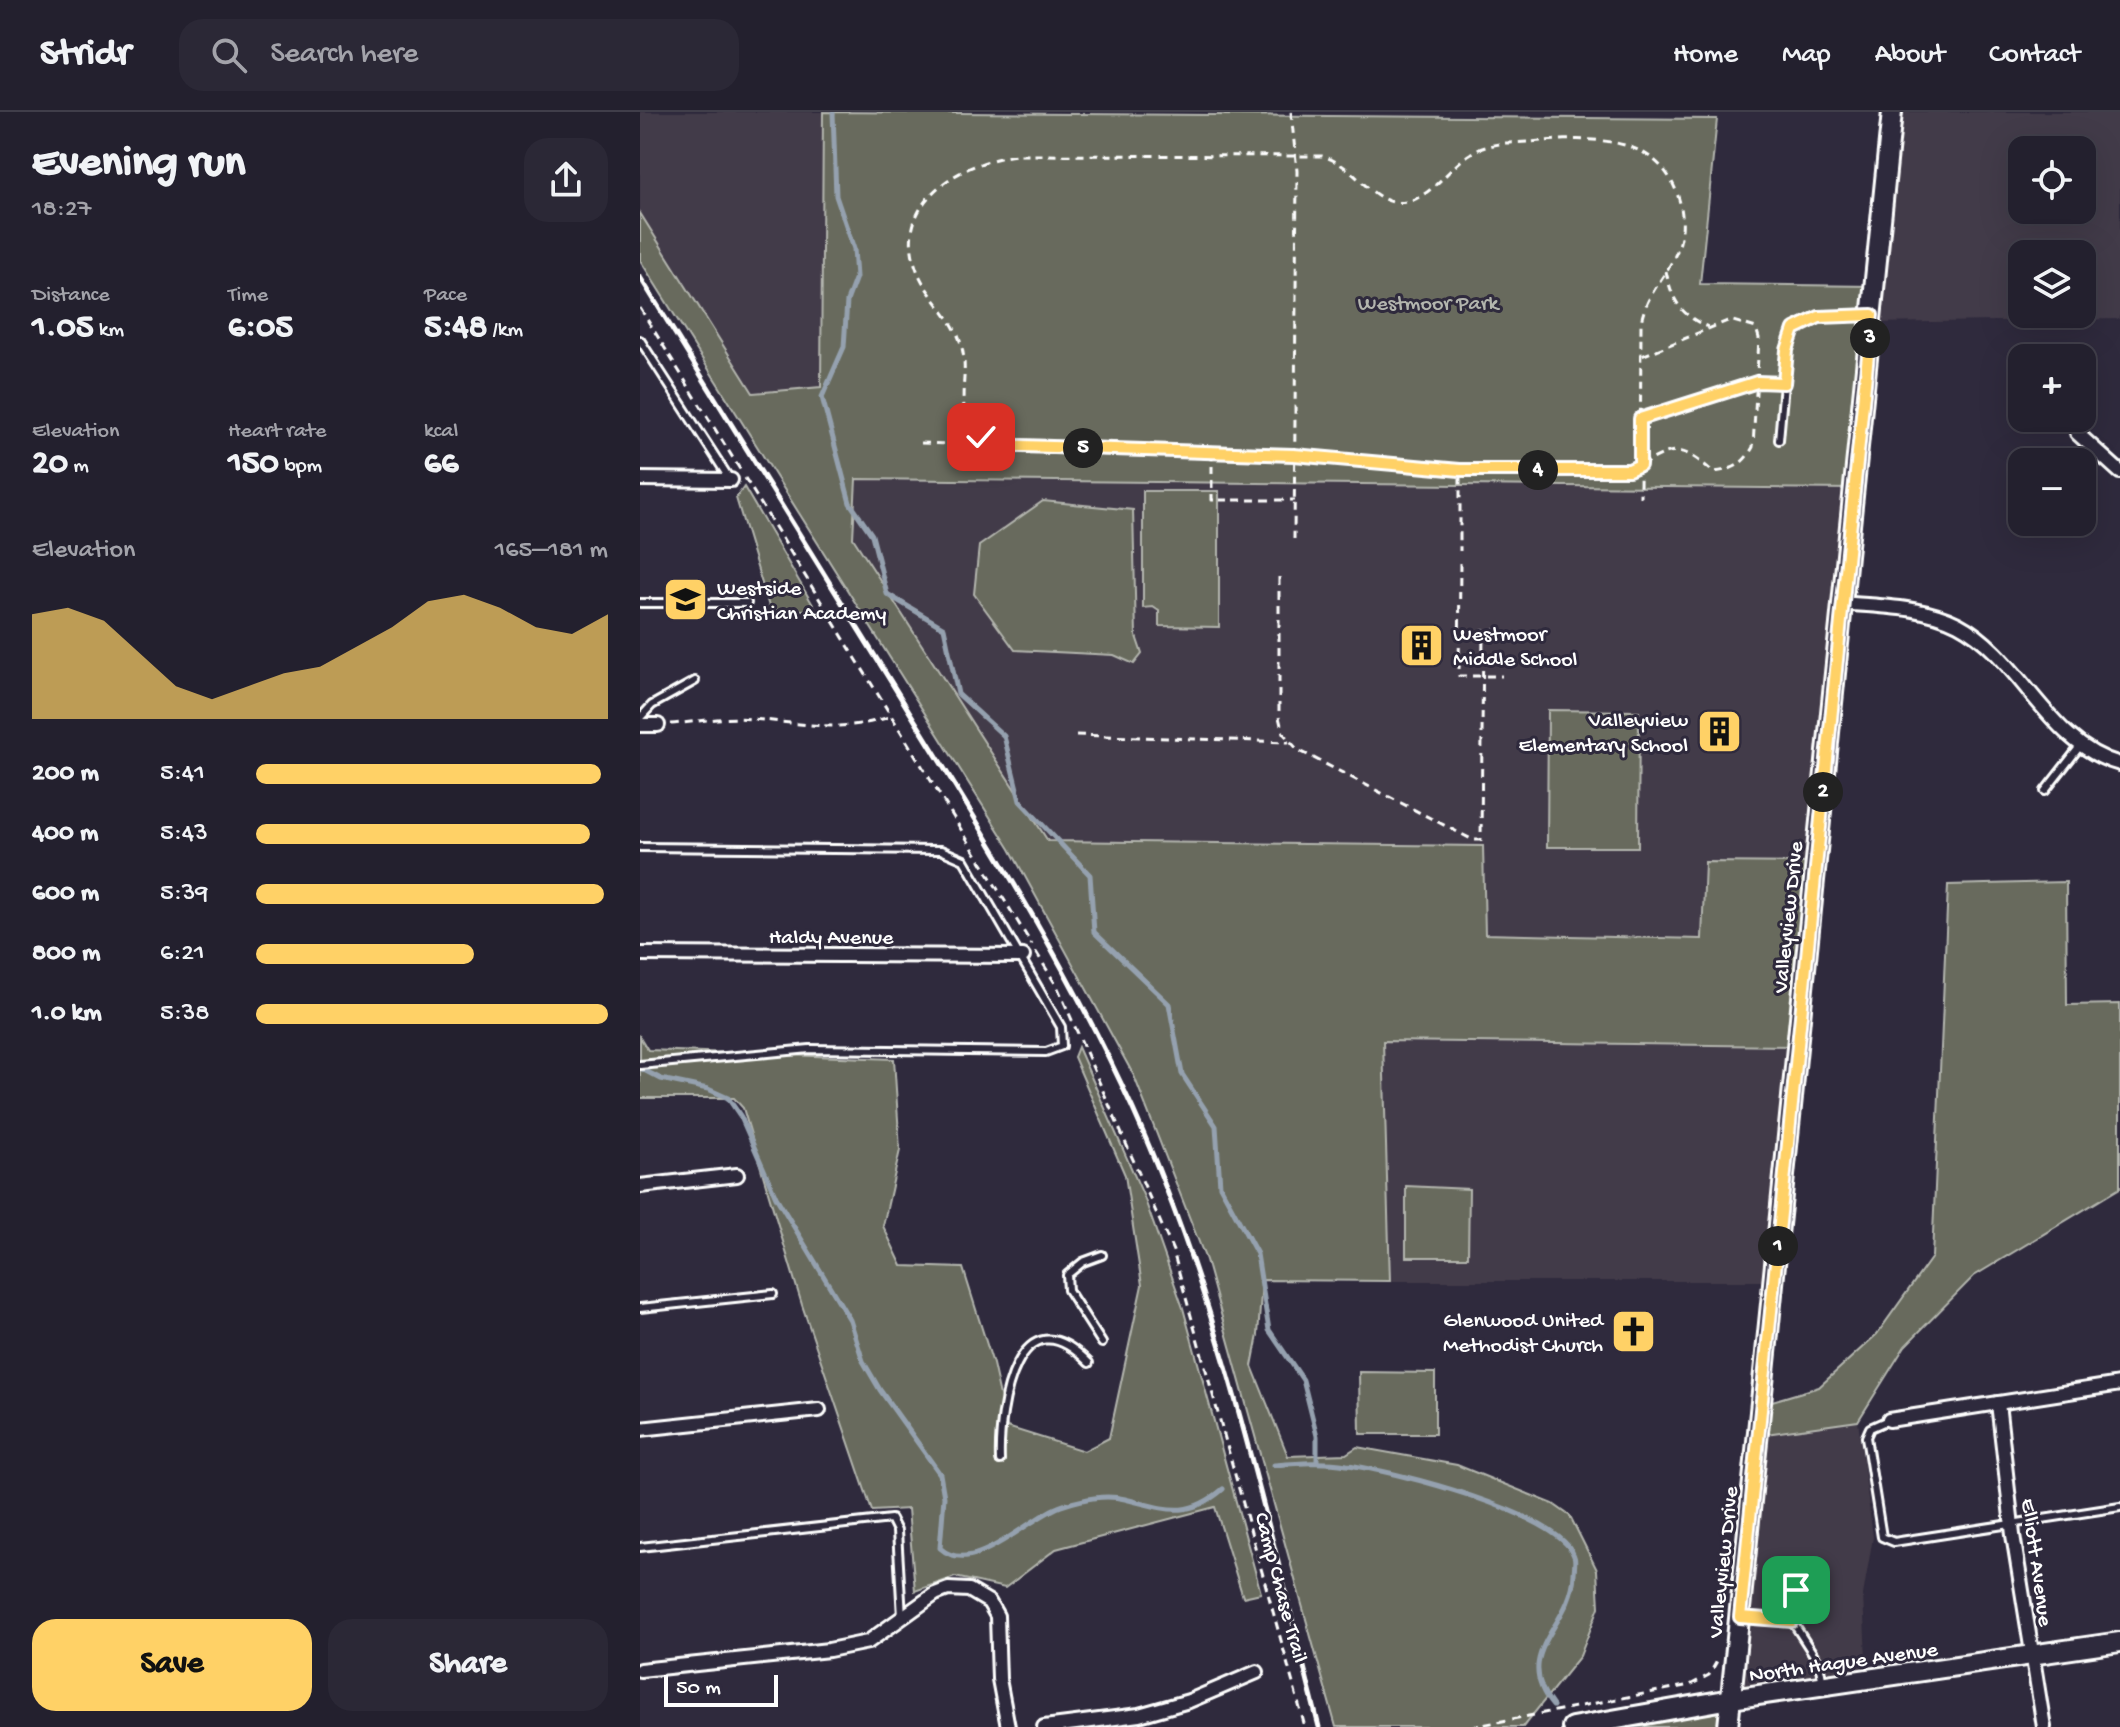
<!DOCTYPE html>
<html lang="en">
<head>
<meta charset="utf-8">
<style>
  body { margin:0; font-family:"Gochi Hand",sans-serif; background:#2b2836; color:#f1f3f6; height:100vh; display:flex; flex-direction:column; font-size:30px; white-space:nowrap }
  * { box-sizing:border-box; margin:0 }
  p { font-size:26px; color:#a3a3aa }
  .icon { flex:none; width:44px; height:44px; fill:none; stroke:currentColor; stroke-width:2; stroke-linecap:round; stroke-linejoin:round }
  .map { position:relative; flex:1; overflow:hidden }
  .details { display:flex; flex-direction:column; background:#23202e; width:640px }
  .details>* { flex:none }
  .tools { position:absolute; left:1368px; top:24px; display:grid; gap:16px }
  .tools a { display:grid; place-items:center; width:88px; height:88px; border-radius:16px; background:#23202e; box-shadow:0 8px 32px #0002,0 0 0 2px #403e4a; font-size:40px }
  .scale { position:absolute; left:24px; bottom:20px; width:114px; box-sizing:border-box; padding-left:8px; border:4px solid #fff; border-top:0; font-size:22px; line-height:28px; white-space:nowrap; color:#fff; -webkit-text-stroke:6px #2f2a3d; paint-order:stroke }
  .pin { position:absolute; display:grid; place-items:center; width:68px; height:68px; color:#fff; margin:-34px; border-radius:16px; box-shadow:0 4px 12px #0006 }
  .km { position:absolute; width:40px; height:40px; margin:-20px; border-radius:50%; background:#222; color:#fff; font-size:22px; line-height:40px; text-align:center }
  .round { display:grid; place-items:center; flex:none; width:84px; height:84px; border-radius:24px; background:#2b2836 }
  .overview { display:flex; align-items:center; justify-content:space-between; height:136px; padding:0 32px }
  h1 { font-size:44px; font-weight:700; line-height:60px }
  .figures { display:grid; grid-template-columns:repeat(3,1fr); gap:12px; height:136px; padding:8px 32px }
  .figures div { display:grid; align-content:center }
  .figures b { font-size:34px; font-weight:700 }
  .figures small { font-size:22px; font-weight:400 }
  .figures p { font-size:22px }
  .chart { height:224px; padding:16px 32px }
  .chart p { display:flex; justify-content:space-between }
  .chart svg { width:100%; height:144px; margin-top:8px; fill:#ffd166; opacity:.7 }
  .primary-button { display:flex; gap:16px; margin-top:auto; padding:16px 32px }
  .primary-button a { flex:1; height:92px; border-radius:24px; background:#ffd166; color:#111; font-size:32px; font-weight:700; line-height:92px; text-align:center }
  .primary-button a+a { background:#2b2836; color:#f1f3f6 }
  ul { padding:0 32px; list-style:none; font-size:26px }
  li { display:grid; grid-template-columns:128px 96px 1fr; align-items:center; height:60px }
  li i { height:20px; border-radius:10px; background:#ffd166 }
  header { display:flex; align-items:center; gap:48px; box-sizing:border-box; height:112px; padding:0 40px; background:#23202e; border-bottom:2px solid #403e4a }
  header strong { font-size:38px }
  nav { display:flex; gap:44px; margin-inline-start:auto; font-size:28px }
  .search { width:560px; height:72px; background:#2b2836; display:flex; align-items:center; gap:20px; box-sizing:border-box; padding:0 28px; border-radius:24px; color:#a3a3aa; font-size:30px }
  main { display:flex; flex:1; min-height:0 }
  .map>svg:first-child { display:block }
  .built { fill:#433b48; fill-rule:evenodd }
  .green { fill:#676b5d; stroke:#b3b5ae; stroke-width:2 }
  .lines { fill:none; stroke-linecap:round; stroke-linejoin:round }
  .stream { stroke:#95a1af; stroke-width:5 }
  .lane-casing { stroke:#fff; stroke-width:12 }
  .street-casing { stroke:#fff; stroke-width:18 }
  .secondary-casing { stroke:#fff; stroke-width:24 }
  .path { stroke:#fff; stroke-width:3; stroke-dasharray:8 6; stroke-linecap:butt }
  .lane { stroke:#2f2a3d; stroke-width:6 }
  .street { stroke:#2f2a3d; stroke-width:12 }
  .secondary { stroke:#2f2a3d; stroke-width:18 }
  .rail { stroke:#fff; stroke-width:5 }
  .route-casing { stroke:#fff; stroke-width:16 }
  .route { stroke:#ffd166; stroke-width:10 }
  .labels { text-anchor:middle; stroke-width:6; stroke-linejoin:round; paint-order:stroke }
  .park-label { font-size:22px; fill:#b3b5ae; stroke:#2f2a3d }
  .poi-label { font-size:22px; fill:#fff; stroke:#2f2a3d; text-anchor:start }
  .street-label { font-size:22px; fill:#fff; stroke:#2f2a3d }
</style>
</head>
<body>
<header>
<strong>Stridr</strong>
<div class="search"><svg class="icon" aria-label="search" viewBox="0 0 24 24"><circle cx="10" cy="10" r="6"/><path d="M15 15l6 6"/></svg>Search here</div>
<nav><a>Home</a><a>Map</a><a>About</a><a>Contact</a></nav>
</header>
<main>
<section class="details">
<div class="overview"><div><h1>Evening run</h1><p>18:27</p></div><a class="round"><svg class="icon" aria-label="share" viewBox="0 0 24 24"><path d="M12 15V3M7 8l5-5 5 5M5 13v7h14v-7"/></svg></a></div>
<div class="figures">
<div><p>Distance</p><b>1.05<small> km</small></b></div>
<div><p>Time</p><b>6:05</b></div>
<div><p>Pace</p><b>5:48<small> /km</small></b></div>
</div>
<div class="figures">
<div><p>Elevation</p><b>20<small> m</small></b></div>
<div><p>Heart rate</p><b>150<small> bpm</small></b></div>
<div><p>kcal</p><b>66</b></div>
</div>
<div class="chart"><p><span>Elevation</span>165–181 m</p>
<svg viewBox="0 0 160 44" preserveAspectRatio="none"><path d="M0 44V12L10 10L20 14L30 24L40 34L50 38L60 34L70 30L80 28L90 22L100 16L110 8L120 6L130 10L140 16L150 18L160 12V44z"/></svg>
</div>
<ul>
<li><b>200 m</b>5:41<i style="width:98%"></i></li>
<li><b>400 m</b>5:43<i style="width:95%"></i></li>
<li><b>600 m</b>5:39<i style="width:99%"></i></li>
<li><b>800 m</b>6:21<i style="width:62%"></i></li>
<li><b>1.0 km</b>5:38<i style="width:100%"></i></li>
</ul>
<div class="primary-button"><a>Save</a><a>Share</a></div>
</section>
<div class="map">
<svg width="1480" height="1615" viewBox="0 0 1480 1615">
  <rect width="100%" height="100%" fill="#2f2a3d"/>
  <filter id="ink" filterUnits="userSpaceOnUse"><feTurbulence type="fractalNoise" baseFrequency=".0125" numOctaves="2"/><feDisplacementMap in="SourceGraphic" scale="16" xChannelSelector="R" yChannelSelector="G"/><feConvolveMatrix kernelMatrix="1 2 1 2 8 2 1 2 1" color-interpolation-filters="sRGB"/></filter>
  <g filter="url(#ink)">
    <!-- built -->
    <g class="built">
      <path d="M0 0H183L182 275 112 281 0 101Z"/>
      <path d="M1252 0H1480V207L1231 211ZM1382 38H1442V98H1382ZM1382 142H1442V202H1382Z"/>
      <path d="M216 367 1214 377 1176 751 1063 827 844 822 842 734 408 729 213 426Z"/>
      <path d="M743 929 1156 934 1135 1169H750Z"/>
      <path d="M1218 1309 1233 1425 1223 1483 1227 1569 1091 1587 1118 1323Z"/>
    </g>
    <!-- green -->
    <g class="green">
      <path d="M183 0 1077 7 1060 172 1235 174 1214 377 216 367 213 426 408 729 843 734 845 822 1062 827 1065 750 1176 751 1156 934 743 929 750 1169 622 1168 618 1223 612 1254 648 1344 706 1342 717 1335 817 1353 913 1392 930 1404 957 1458 959 1495 940 1544 883 1615H696L566 1148 494 964 370 737 0 148V101L113 281 181 275Z"/>
      <path d="M104 375 176 498H130L96 386Z"/>
      <path d="M503 379H579V515L519 514V499L513 495 503 496Z"/>
      <path d="M403 389 493 398 496 524 502 542 494 552 474 543 375 538 334 482 339 434Z"/>
      <path d="M908 598 999 599 998 735H907Z"/>
      <path d="M1426 770 1427 893 1480 892V1076L1334 1164 1265 1234 1218 1309 1118 1323 1122 1292 1179 1275 1237 1222 1292 1145 1308 773Z"/>
      <path d="M0 925 8 938 254 947 260 1038 243 1114 262 1154 323 1156 353 1252 367 1315 444 1339 469 1326 502 1173 485 1063 434 945 438 935 504 1085 543 1196 621 1481 603 1485 575 1395 416 1437 365 1476 315 1465 275 1479 268 1397 232 1399 162 1193 103 996 94 986H0Z"/>
      <path d="M766 1074 829 1077 828 1145H766Z"/>
      <path d="M719 1260 795 1261V1322H720Z"/>
      <path d="M1091 1587 1088 1615H932Z"/>
    </g>
    <g class="lines">
      <!-- stream -->
      <g class="stream">
        <path d="M193 0 196 84 214 137 216 165 207 189 204 235 182 285 210 391 232 423 247 482 304 516 318 582 364 624 380 689 450 763 454 820 529 892 542 962 576 1014 580 1074 617 1142 629 1218 663 1268 677 1324V1349"/>
        <path d="M0 956 21 967 68 977 88 986 101 1005 136 1085 210 1208 223 1249 240 1278 300 1362 304 1385 300 1436C334 1467 389 1403 424 1393 444 1387 465 1382 485 1387 526 1397 547 1408 583 1377"/>
        <path d="M634 1353C659 1351 683 1349 707 1353 751 1358 920 1401 934 1444 936 1448 934 1457 934 1462 932 1515 870 1540 913 1594"/>
      </g>
      <defs>
        <g id="lane">
          <path d="M0 228 89 366"/>
          <path d="M1139 328 1147 238 1154 217 1179 205 1229 203"/>
          <path d="M0 491H107"/>
          <path d="M0 606 12 593 55 569"/>
          <path d="M1405 679 1441 633"/>
          <path d="M0 735 301 738 324 748 421 915 422 934 406 940 170 937 0 953"/>
          <path d="M0 1196 133 1182"/>
          <path d="M462 1231 428 1178 427 1163 443 1150 462 1143"/>
          <path d="M1248 1308 1230 1316 1226 1325 1242 1425 1254 1430 1480 1395"/>
          <path d="M360 1348C358 1296 378 1177 449 1251"/>
          <path d="M0 1435 251 1407 257 1419 262 1505"/>
          <path d="M1103 1505 1152 1509 1179 1551 1183 1572"/>
          <path d="M1152 1509 1156 1478"/>
        </g>
        <g id="street">
          <path d="M1437 321 1480 360"/>
          <path d="M0 367 91 368"/>
          <path d="M1202 491C1241 495 1283 494 1318 512 1381 545 1408 633 1480 652"/>
          <path d="M0 613H18"/>
          <path d="M0 842 383 844"/>
          <path d="M0 1074 97 1063"/>
          <path d="M1358 1291 1373 1423 1404 1615"/>
          <path d="M1249 1308 1480 1272"/>
          <path d="M0 1317 179 1298"/>
          <path d="M0 1558 189 1538 228 1530 295 1482 308 1477 329 1478 349 1490 357 1504 359 1567 368 1615"/>
          <path d="M404 1615 499 1603 549 1589 617 1560"/>
        </g>
        <g id="secondary">
          <path d="M932 1615 1091 1587 1480 1530"/>
          <path d="M1088 1615 1252 0"/>
        </g>
      </defs>
      <!-- lane casing -->
      <use href="#lane" class="lane-casing"/>
      <!-- street casing -->
      <use href="#street" class="street-casing"/>
      <!-- secondary casing -->
      <use href="#secondary" class="secondary-casing"/>
      <!-- path -->
      <g class="path">
        <path d="M651 0 657 59 654 427"/>
        <path d="M1026 159C1032 188 1040 203 1068 215"/>
        <path d="M0 196 101 359"/>
        <path d="M1001 307 1117 270 1136 271"/>
        <path d="M281 331 654 343 820 358V439"/>
        <path d="M350 333C305 295 333 274 321 232 313 204 287 185 277 158 251 90 320 50 377 43L682 44C714 53 728 85 753 90 785 96 806 57 830 42 840 35 853 33 865 31 921 30 1001 12 1032 70 1042 89 1045 110 1040 130 1032 160 1006 179 1001 211L1000 385"/>
        <path d="M572 340V388H655"/>
        <path d="M820 358H989C1031 341 1033 325 1073 360 1093 358 1103 353 1113 335L1119 226 1116 216 1090 208 1002 244"/>
        <path d="M105 366 392 833"/>
        <path d="M820 451 819 564H862"/>
        <path d="M639 465V605L643 621 658 638 833 728H841L843 518H863"/>
        <path d="M31 612C57 610 85 604 111 607 164 611 199 622 252 604"/>
        <path d="M436 623 649 630"/>
        <path d="M396 840 418 876 533 1139 665 1615"/>
        <path d="M831 1615 1050 1573 1069 1563 1077 1549"/>
      </g>
      <!-- lane -->
      <use href="#lane" class="lane"/>
      <!-- street -->
      <use href="#street" class="street"/>
      <!-- secondary -->
      <use href="#secondary" class="secondary"/>
      <!-- rail -->
      <path class="rail" d="M0 165C87 305 174 445 261 586 343 719 427 852 492 995 581 1192 626 1406 679 1615"/>
    </g>
  </g>
  <g class="lines" filter="url(#ink)">
    <defs>
      <path id="route" d="M341 325 350 333 654 343 820 358H989L1000 353V307L1117 270 1144 271 1147 238 1154 217 1179 205 1232 203 1100 1505 1152 1509 1156 1478"/>
    </defs>
    <!-- route casing -->
    <use href="#route" class="route-casing"/>
    <!-- route -->
    <use href="#route" class="route"/>
  </g>
  <!-- icons -->
  <defs>
    <symbol id="school-square" viewBox="-11 -11 22 22"><rect x="-9" y="-9" width="18" height="18" rx="4" fill="#ffd166" stroke="#2f2a3d"/><path d="M0-5L7-2L0 1L-7-2ZM-4 1L0 2.5L4 1V4Q0 6-4 4Z" fill="#111"/></symbol>
    <symbol id="building-square" viewBox="-11 -11 22 22"><rect x="-9" y="-9" width="18" height="18" rx="4" fill="#ffd166" stroke="#2f2a3d"/><path d="M-4-6H4V6H1V3H-1V6H-4ZM-2.5-4.3h1.7v1.8h-1.7ZM.8-4.3h1.7v1.8H.8ZM-2.5-1h1.7V.8h-1.7ZM.8-1h1.7V.8H.8Z" fill="#111"/></symbol>
    <symbol id="church-square" viewBox="-11 -11 22 22"><rect x="-9" y="-9" width="18" height="18" rx="4" fill="#ffd166" stroke="#2f2a3d"/><path d="M-1.2-6h2.4v3.5h3.3v2.4h-3.3V6h-2.4V-.1h-3.3v-2.4h3.3Z" fill="#111"/></symbol>
  </defs>
  <g fill-rule="evenodd">
    <use href="#school-square" x="20" y="462" width="51" height="51"/>
    <use href="#building-square" x="756" y="508" width="51" height="51"/>
    <use href="#building-square" x="1054" y="594" width="51" height="51"/>
    <use href="#church-square" x="968" y="1194" width="51" height="51"/>
  </g>
  <g class="labels">
    <!-- park labels -->
    <g class="park-label">
      <text x="788" y="197">Westmoor Park</text>
    </g>
    <!-- poi labels -->
    <g class="poi-label">
      <text x="77" y="482">Westside<tspan x="77" dy="25">Christian Academy</tspan></text>
      <text x="813" y="528">Westmoor<tspan x="813" dy="25">Middle School</tspan></text>
      <text x="1048" y="614" text-anchor="end">Valleyview<tspan x="1048" dy="25">Elementary School</tspan></text>
      <text x="963" y="1214" text-anchor="end">Glenwood United<tspan x="963" dy="25">Methodist Church</tspan></text>
    </g>
    <!-- street labels -->
    <g class="street-label">
      <text transform="translate(1146 805) rotate(-84)" y="8">Valleyview Drive</text>
      <text x="191" y="831">Haldy Avenue</text>
      <text transform="translate(1081 1450) rotate(-84)" y="8">Valleyview Drive</text>
      <text transform="translate(1399 1450) rotate(82)" y="8">Elliott Avenue</text>
      <text transform="translate(643 1475) rotate(75)" y="8">Camp Chase Trail</text>
      <text transform="translate(1203 1548) rotate(-8)" y="8">North Hague Avenue</text>
    </g>
  </g>
</svg>
<div class="tools">
<a><svg class="icon" aria-label="locate" viewBox="0 0 24 24"><circle cx="12" cy="12" r="6"/><path d="M12 2v4M12 18v4M2 12h4M18 12h4"/></svg></a>
<a><svg class="icon" aria-label="layers" viewBox="0 0 24 24"><path d="M12 4l9 5-9 5-9-5zM3 14l9 5 9-5"/></svg></a>
<a>+</a>
<a>−</a>
</div>
<div class="scale">50 m</div>
<div class="pin" style="left:1156px;top:1478px;background:#1e9e55"><svg class="icon" aria-label="arrive" viewBox="0 0 24 24"><path d="M6 21V4h12l-3 4 3 4H6"/></svg></div>
<div class="pin" style="left:341px;top:325px;background:#d93025"><svg class="icon" aria-label="check" viewBox="0 0 24 24"><path d="M5 12l5 5 9-10"/></svg></div>
<b class="km" style="left:1138px;top:1134px">1</b>
<b class="km" style="left:1183px;top:680px">2</b>
<b class="km" style="left:1230px;top:226px">3</b>
<b class="km" style="left:898px;top:358px">4</b>
<b class="km" style="left:443px;top:336px">5</b>
</div>
</main>
</body>
</html>
